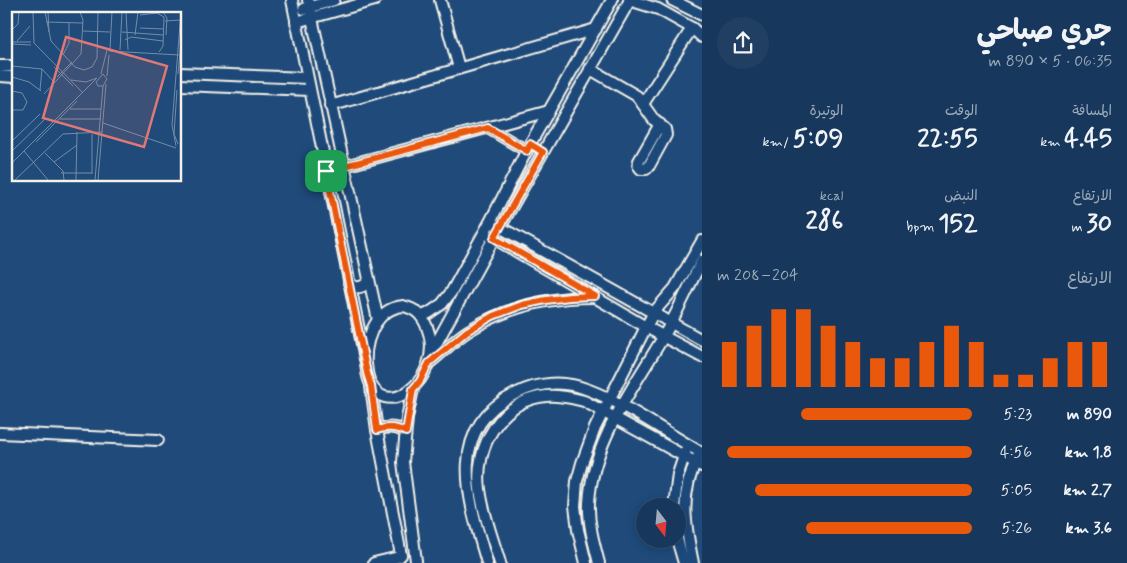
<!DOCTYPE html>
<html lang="ar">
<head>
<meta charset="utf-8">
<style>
  body { margin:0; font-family:Mynerve,"Playpen Sans Arabic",sans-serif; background:#203f62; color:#f1f3f6; direction:rtl; height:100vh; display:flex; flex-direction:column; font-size:19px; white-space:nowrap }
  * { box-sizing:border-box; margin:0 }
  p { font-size:16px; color:#9eacbb }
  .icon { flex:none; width:28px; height:28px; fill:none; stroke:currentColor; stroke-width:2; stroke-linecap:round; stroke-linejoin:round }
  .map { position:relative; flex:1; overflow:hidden; direction:ltr }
  .side { display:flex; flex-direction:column; background:#17385c; width:425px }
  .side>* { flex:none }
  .needle { width:32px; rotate:164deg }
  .fabs { position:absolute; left:636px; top:498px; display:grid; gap:10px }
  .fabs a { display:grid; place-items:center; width:50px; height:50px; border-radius:50%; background:#17385c; box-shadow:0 2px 12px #0003,0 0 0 1px #365272; font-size:25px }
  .pin { position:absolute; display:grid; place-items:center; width:42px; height:42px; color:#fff; margin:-21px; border-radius:10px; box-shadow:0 2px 8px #0006 }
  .round { display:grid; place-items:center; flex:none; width:52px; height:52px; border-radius:26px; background:#203f62 }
  .headline { display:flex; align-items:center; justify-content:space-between; height:85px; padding:0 15px }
  h1 { font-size:28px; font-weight:700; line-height:38px }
  .metrics { display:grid; grid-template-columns:repeat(3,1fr); gap:8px; height:85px; padding:5px 15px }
  .metrics div { display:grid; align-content:center }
  .metrics b { font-size:25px; font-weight:700 }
  .metrics small { font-size:14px; font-weight:400 }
  .metrics p { font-size:14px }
  .chart { height:140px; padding:10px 15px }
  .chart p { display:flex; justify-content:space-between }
  .chart svg { width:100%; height:90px; margin-top:5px; stroke:#ea580c; stroke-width:6 }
  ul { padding:0 15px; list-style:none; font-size:16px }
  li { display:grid; grid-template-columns:80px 60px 1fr; align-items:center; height:38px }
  li i { height:12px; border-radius:6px; background:#ea580c }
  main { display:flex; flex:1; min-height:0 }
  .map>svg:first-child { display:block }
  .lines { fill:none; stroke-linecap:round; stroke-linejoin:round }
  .minor-casing { stroke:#f4f1e8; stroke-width:14 }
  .minor { stroke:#1f4a7a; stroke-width:10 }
  .route-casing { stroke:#fff; stroke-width:10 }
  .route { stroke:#ea580c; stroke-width:6 }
  .inset-road { fill:none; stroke:#748da6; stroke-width:1 }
  .view { fill:#e27875; fill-opacity:0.15; stroke:#e27875; stroke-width:2.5 }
  .inset-edge { fill:none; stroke:#f4f1e8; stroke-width:2.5 }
</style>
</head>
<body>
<main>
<section class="side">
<div class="headline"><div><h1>جري صباحي</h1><p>06:35 · 5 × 890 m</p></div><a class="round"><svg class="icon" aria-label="share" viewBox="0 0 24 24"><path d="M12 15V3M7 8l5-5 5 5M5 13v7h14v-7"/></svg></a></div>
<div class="metrics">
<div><p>المسافة</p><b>4.45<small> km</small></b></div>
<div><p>الوقت</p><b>22:55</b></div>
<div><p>الوتيرة</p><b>5:09<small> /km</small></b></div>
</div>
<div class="metrics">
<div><p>الارتفاع</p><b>30<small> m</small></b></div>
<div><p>النبض</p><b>152<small> bpm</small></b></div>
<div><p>kcal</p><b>286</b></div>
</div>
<div class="chart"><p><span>الارتفاع</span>204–208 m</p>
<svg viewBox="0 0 160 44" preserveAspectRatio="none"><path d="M5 44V22M15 44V14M25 44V6M35 44V6M45 44V14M55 44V22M65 44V30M75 44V30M85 44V22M95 44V14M105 44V22M115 44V38M125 44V38M135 44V30M145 44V22M155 44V22"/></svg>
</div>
<ul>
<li><b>890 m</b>5:23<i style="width:67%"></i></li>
<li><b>1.8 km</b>4:56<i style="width:96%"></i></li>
<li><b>2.7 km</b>5:05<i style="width:85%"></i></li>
<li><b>3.6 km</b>5:26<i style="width:65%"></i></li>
</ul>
</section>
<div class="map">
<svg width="702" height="563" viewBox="0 0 702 563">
  <rect width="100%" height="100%" fill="#1f4a7a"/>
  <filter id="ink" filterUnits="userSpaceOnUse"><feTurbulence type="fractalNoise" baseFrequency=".02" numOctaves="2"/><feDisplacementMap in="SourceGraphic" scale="10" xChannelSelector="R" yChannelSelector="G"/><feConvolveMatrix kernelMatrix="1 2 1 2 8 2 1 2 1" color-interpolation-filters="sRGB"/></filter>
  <g filter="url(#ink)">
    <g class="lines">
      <defs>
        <g id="minor">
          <path d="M292 0 365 359"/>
          <path d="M308 0 378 320"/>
          <path d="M440 0 459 68"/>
          <path d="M629 0 658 9 692 28 702 37"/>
          <path d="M672 0 702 15"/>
          <path d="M304 9 334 0"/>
          <path d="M296 22 375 0"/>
          <path d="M0 66H14"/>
          <path d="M590 69 637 96 654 120 665 129 666 135 649 166 646 169H641L638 165 639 161 660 124"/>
          <path d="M180 73 307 78"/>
          <path d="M0 76 14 77"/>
          <path d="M180 85 310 90"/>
          <path d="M643 104 692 28"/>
          <path d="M330 106 596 29"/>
          <path d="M488 128 527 151"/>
          <path d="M326 171 549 111"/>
          <path d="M496 225 702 340"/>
          <path d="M490 236 646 327 702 357"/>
          <path d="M349 283C356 290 365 288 369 279"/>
          <path d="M403 306C416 309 422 315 427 327 448 379 378 430 367 372 362 346 373 309 403 306Z"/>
          <path d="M422 316 429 313 442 304 452 291 490 222 530 144 612 0"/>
          <path d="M431 353 494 238 630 0"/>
          <path d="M429 363C442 353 455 339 468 331 507 306 550 297 595 297"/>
          <path d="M371 387 377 430 401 555"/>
          <path d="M413 389 407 418 403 462 416 561"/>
          <path d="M377 430C387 426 396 427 405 432"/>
          <path d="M0 433 158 440"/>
          <path d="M674 506 678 474 686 450"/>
          <path d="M677 539 684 563"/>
          <path d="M374 563 399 557"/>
          <path d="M487 563C470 504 443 429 515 394 538 382 564 380 589 390 626 404 667 433 702 453"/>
          <path d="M500 563C493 539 483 514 480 489 474 447 501 400 546 396 560 395 571 398 584 401L702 466"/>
          <path d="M586 563 578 530 575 506 577 481 582 463 595 428 646 327 654 312 675 288 702 241"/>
          <path d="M599 563C594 544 588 523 589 503 592 442 632 390 662 339 677 314 688 287 702 261"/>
          <path d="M693 563C685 524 679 494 698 457"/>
        </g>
      </defs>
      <!-- minor casing -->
      <use href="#minor" class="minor-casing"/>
      <!-- minor -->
      <use href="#minor" class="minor"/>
    </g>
  </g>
  <g class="lines" filter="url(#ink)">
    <defs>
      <path id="route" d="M488 128 527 151 530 144 543 152 494 238 595 296 570 297 546 300 522 305 493 316 467 331 429 363 420 381 413 389 406 432C396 427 387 426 377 430L371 386 367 373 326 171Z"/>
    </defs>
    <!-- route casing -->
    <use href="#route" class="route-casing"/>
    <!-- route -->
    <use href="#route" class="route"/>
  </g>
  <!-- overview -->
  <g transform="translate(12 12)">
    <rect width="169" height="169" fill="#1f4a7a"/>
    <path class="inset-road" d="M21 0 22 31M33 0 39 29 63 55 72 58 80 55 85 46 86 0M36 0 37 20M114 0 116 38M151 0 155 6 154 23M128 3 145 1 152 5 151 34 147 40M153 9 169 8M34 10 71 11M128 16 152 17M0 18 6 12 7 0M71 19 98 20M110 20 151 23M123 23 126 0M113 28 119 25 151 29M5 29 18 14M0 30H19M22 31 71 81M0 32 19 33M98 37 100 0M108 38 110 0M97 39 167 43M51 43 57 31V10M0 54 30 57 41 69M42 55 61 74M89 62 95 38M166 62 169 30M95 64 97 43M0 65 17 70 29 79M45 65 60 50M59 68 74 70 85 66M28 78 30 57M165 78 162 122 166 132M0 79 10 81 15 90 11 98H0M32 82 69 42 71 8 68 0M58 97H89M48 107H89M91 111 164 136M0 129 28 102M24 130 65 89M164 134 160 113 169 0M0 139 34 106M12 139 36 168M33 141 51 159 52 168M42 150 65 133M0 151 84 67M49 161H81M80 161V122M3 168 51 122 90 120M64 168 65 120M83 168 91 74 95 67 91 62 84 70 86 74H91M86 168 94 72"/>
    <path class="view" d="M54 25 155 54 132 135 31 106Z"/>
    <rect width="169" height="169" class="inset-edge"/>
  </g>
</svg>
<div class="fabs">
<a><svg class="needle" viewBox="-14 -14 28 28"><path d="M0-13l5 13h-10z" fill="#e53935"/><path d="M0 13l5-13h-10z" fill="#9eacbb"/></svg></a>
</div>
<div class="pin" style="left:326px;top:171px;background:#1e9e55"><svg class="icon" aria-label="arrive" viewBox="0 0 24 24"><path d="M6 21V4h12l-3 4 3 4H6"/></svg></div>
</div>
</main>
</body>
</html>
